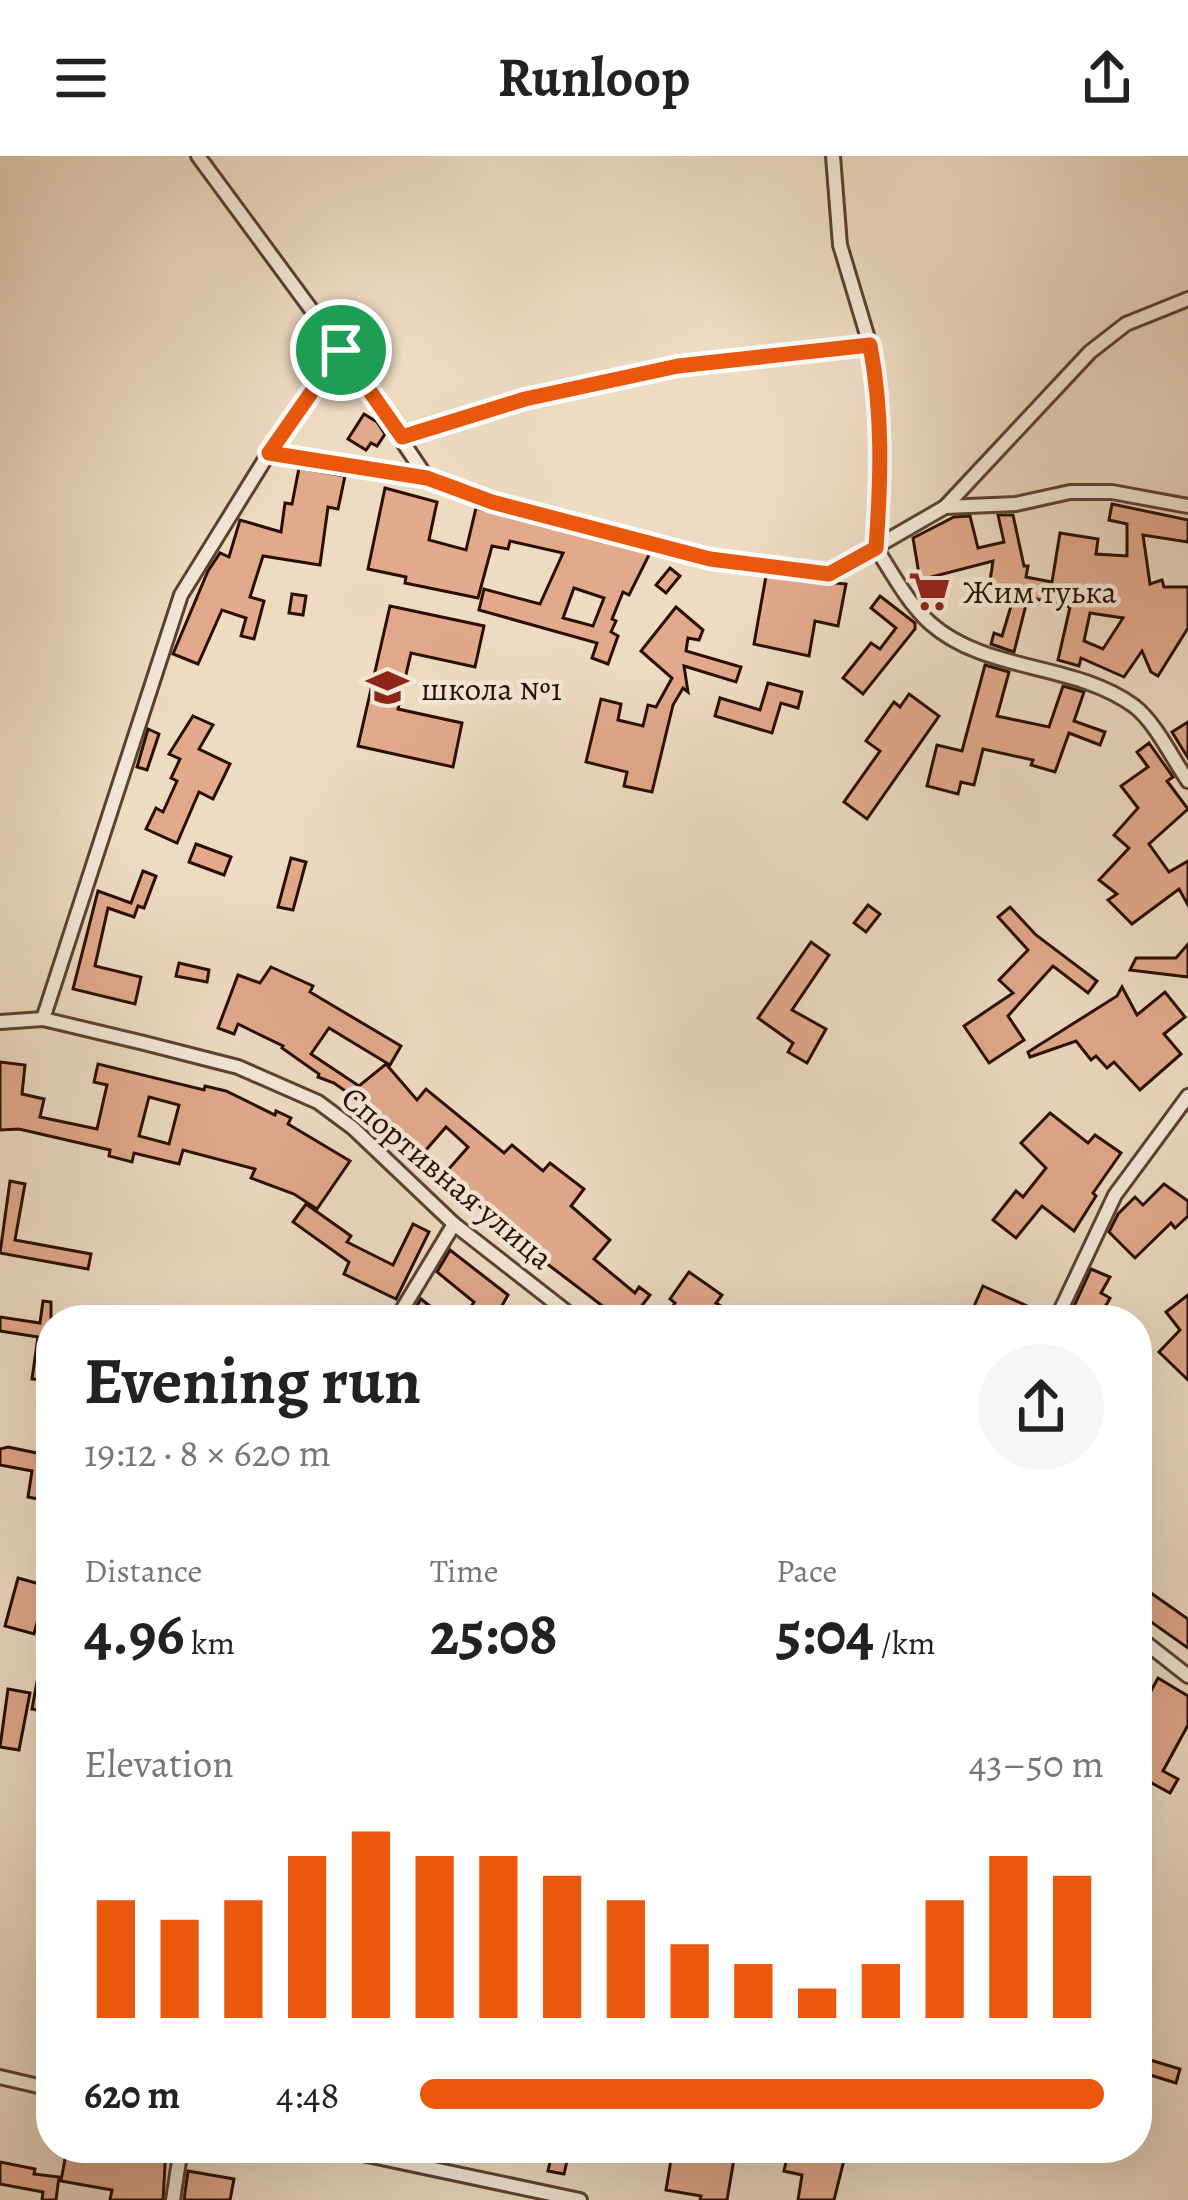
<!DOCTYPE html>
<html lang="en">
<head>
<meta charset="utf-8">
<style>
  body { margin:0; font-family:Alegreya,serif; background:#f6f6f6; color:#222; height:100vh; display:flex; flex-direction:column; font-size:45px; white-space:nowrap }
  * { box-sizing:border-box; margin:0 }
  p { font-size:39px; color:#767676 }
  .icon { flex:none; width:66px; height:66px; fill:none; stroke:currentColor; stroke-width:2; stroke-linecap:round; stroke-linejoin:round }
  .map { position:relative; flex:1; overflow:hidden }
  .details { position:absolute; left:36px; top:1149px; width:1116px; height:858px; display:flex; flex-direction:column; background:#fff; border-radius:48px; box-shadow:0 12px 48px #0002 }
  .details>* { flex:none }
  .pin { position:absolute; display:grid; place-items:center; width:102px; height:102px; color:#fff; margin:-51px; border:6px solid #fff; border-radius:50%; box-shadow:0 3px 12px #0007 }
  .round { display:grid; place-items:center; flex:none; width:126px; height:126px; border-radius:63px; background:#f6f6f6 }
  .summary { display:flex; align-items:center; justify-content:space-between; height:204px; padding:0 48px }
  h1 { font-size:66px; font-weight:600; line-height:90px }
  .stats { display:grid; grid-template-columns:repeat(3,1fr); gap:18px; height:204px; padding:12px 48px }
  .stats div { display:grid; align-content:center }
  .stats b { font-size:60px; font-weight:600 }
  .stats small { font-size:33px; font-weight:400 }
  .stats p { font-size:33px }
  .chart { height:336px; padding:24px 48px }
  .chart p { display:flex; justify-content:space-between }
  .chart svg { width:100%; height:216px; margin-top:12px; stroke:#ea580c; stroke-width:6 }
  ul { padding:0 48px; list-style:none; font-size:39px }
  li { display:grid; grid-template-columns:192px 144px 1fr; align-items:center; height:90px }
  li i { height:30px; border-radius:15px; background:#ea580c }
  header { display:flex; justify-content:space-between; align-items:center; height:156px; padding:0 48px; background:#fff; font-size:54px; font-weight:600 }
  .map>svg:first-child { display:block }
  .building { fill:#e2a98c; stroke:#2a0e00; stroke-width:3; fill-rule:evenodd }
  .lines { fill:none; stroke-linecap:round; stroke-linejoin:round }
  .street-casing { stroke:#5b4130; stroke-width:18 }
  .street { stroke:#f3e8d7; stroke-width:12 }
  .route-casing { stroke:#fff; stroke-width:24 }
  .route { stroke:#ea580c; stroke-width:15 }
  .labels { text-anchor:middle; stroke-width:9; stroke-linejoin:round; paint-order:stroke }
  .poi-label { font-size:33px; fill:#2a0e00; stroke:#f3e8d7; text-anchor:start }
  .street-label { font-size:33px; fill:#2a0e00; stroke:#f3e8d7 }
</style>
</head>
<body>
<header><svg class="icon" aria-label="menu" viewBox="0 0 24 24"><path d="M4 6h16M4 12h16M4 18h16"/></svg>Runloop<svg class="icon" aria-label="share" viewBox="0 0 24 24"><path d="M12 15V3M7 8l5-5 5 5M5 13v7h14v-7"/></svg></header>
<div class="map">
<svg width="1188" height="2044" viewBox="0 0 1188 2044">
  <rect width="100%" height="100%" fill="#eddbc2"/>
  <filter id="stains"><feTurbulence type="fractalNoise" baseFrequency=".00167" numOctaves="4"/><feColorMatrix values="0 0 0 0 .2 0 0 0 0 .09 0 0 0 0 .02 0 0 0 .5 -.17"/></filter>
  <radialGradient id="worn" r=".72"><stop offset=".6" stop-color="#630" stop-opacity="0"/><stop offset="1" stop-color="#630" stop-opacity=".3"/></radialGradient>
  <!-- building -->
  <g class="building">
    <path d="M364 258 377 266 385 278 377 290 371 287 366 294 348 283Z"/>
    <path d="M299 312 345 320 338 353 328 351 320 409 263 400 250 441 264 445 254 483 241 480 246 462 222 454 198 508 173 498 208 415 220 397 229 401 240 364 281 376 285 347 292 348Z"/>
    <path d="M385 332 437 346 429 384 466 394 476 352 650 397 629 439 623 436 612 463 616 465 611 476 618 480 608 508 592 502 597 487 479 454 484 433 540 448 563 397 510 385 508 393 492 390 478 442 405 427 406 421 368 413ZM574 432 604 442 593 470 563 462Z"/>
    <path d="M1112 348 1188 364V386L1143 379 1150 428 1162 424 1164 431H1188V472L1158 520 1151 516 1142 495 1124 521 1081 502 1079 510 1058 504 1070 451 1028 441 1014 496 991 488 994 477 1002 480 1015 437 989 432 993 405 920 424 913 382 954 361 970 360 978 392 1004 386 998 359H1013L1024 410H1028L1026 421 1052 426 1060 377 1098 383 1096 398 1127 400V368L1109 364ZM1090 457 1123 462 1103 493 1084 485Z"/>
    <path d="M670 412 680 420 666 437 656 429Z"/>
    <path d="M766 420 846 428 838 470 815 465 809 500 754 488Z"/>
    <path d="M292 438 306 440 303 459 289 457Z"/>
    <path d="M880 440 915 467V473L863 538 843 522 871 487 880 493 896 472 871 452Z"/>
    <path d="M390 450 484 470 475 511 411 497 398 553 462 567 453 611 358 590Z"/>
    <path d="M676 451 703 474 699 484 688 482 686 495 741 511 736 526 684 510 688 536 683 532 673 549 652 636 624 630 627 616 586 606 601 543 621 548 618 564 643 570 648 549 656 551 672 522 641 495Z"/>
    <path d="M985 509 1009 516 997 560 1049 571 1063 530 1084 536 1074 565 1105 576 1100 589 1069 577 1055 616 1031 609 1033 604 983 593 974 629 961 626 958 638 927 630 937 589 962 595Z"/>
    <path d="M768 527 802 536 798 552 781 547 772 577 715 560 720 542 760 554Z"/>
    <path d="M909 538 939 560 867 663 844 646 880 595 866 585 894 546 900 551Z"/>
    <path d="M193 560 213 569 199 593 230 608 213 643 199 636 177 687 146 673 156 652 163 656 177 625 171 622 180 603 169 598Z"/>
    <path d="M1188 566V602L1172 576Z"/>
    <path d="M148 573 159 578 147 614 137 611Z"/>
    <path d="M1149 587 1173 621 1167 625 1188 653 1149 688 1169 716 1188 705V749L1179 733 1132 768 1108 744 1117 738 1099 724 1129 692 1114 679 1138 652 1121 630 1148 611 1137 596Z"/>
    <path d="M196 688 231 701 224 719 189 706Z"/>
    <path d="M291 702 306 706 293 754 278 751Z"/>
    <path d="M143 715 156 720 144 752 138 750 134 761 108 752 95 810 141 821 135 848 73 833 98 735 131 747Z"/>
    <path d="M868 749 880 758 866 776 854 767Z"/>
    <path d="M1010 751 1036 779 1097 825 1088 837 1053 810 1008 860 1024 884 989 907 964 870 1013 837 999 824 1028 794 998 761Z"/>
    <path d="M811 786 829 799 792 854 826 873 807 907 788 896 793 887 758 862Z"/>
    <path d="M1188 788V821L1130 814 1136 802H1176Z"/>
    <path d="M179 807 209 814 207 826 176 820Z"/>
    <path d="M271 811 313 830 310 836 401 890 390 909 329 872 311 898 359 930 386 908 417 944 426 933 504 997 512 989 543 1015 550 1007 584 1033 571 1050 610 1084 594 1103 635 1137 639 1131 650 1139 631 1164 613 1158 500 1072 502 1069 463 1036 459 1040 440 1023 468 991 446 971 419 1002 361 946 334 927 318 921 319 918 282 892 283 890 238 868 234 878 218 872 238 819 260 827Z"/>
    <path d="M1122 831 1137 859 1165 836 1185 861 1164 878 1181 898 1140 934 1114 906 1107 912 1096 900 1091 904 1076 885 1030 901 1028 896 1117 840Z"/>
    <path d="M0 906 25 909 22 938 44 943 40 961 97 973 107 929 94 926 98 908 204 934 205 930 226 935 275 959 276 955 291 962 288 968 350 1005 317 1053 294 1038 251 1022 255 1013 183 994 179 1008 134 997 132 1006 109 1000 110 994 19 973 0 974ZM149 941 179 949 169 988 139 980Z"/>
    <path d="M1050 957 1088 987 1095 979 1121 997 1093 1037 1096 1040 1074 1075 1042 1050 1016 1082 993 1064 1016 1035 1023 1041 1046 1012 1021 987Z"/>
    <path d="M10 1025 25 1028 15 1084 91 1098 88 1113 0 1097Z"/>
    <path d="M1164 1028 1188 1045V1060L1175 1072 1171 1067 1135 1102 1109 1076 1118 1058 1135 1041 1143 1049Z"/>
    <path d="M306 1048 351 1080 347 1086 393 1109 413 1068 429 1076 396 1143 344 1118 349 1106 293 1066Z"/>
    <path d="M450 1094 508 1139 494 1164H476L479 1159 470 1152 474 1146 437 1116Z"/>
    <path d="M1091 1113 1110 1121 1101 1137 1110 1142 1098 1164 1071 1157Z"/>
    <path d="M689 1116 722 1139 716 1147 744 1164H663L675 1147 670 1143Z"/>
    <path d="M983 1130 1047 1159 1046 1164H968Z"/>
    <path d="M1188 1139V1224L1159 1196 1180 1174 1166 1156Z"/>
    <path d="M421 1143 431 1151 445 1164H408Z"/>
    <path d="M43 1145 51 1146V1225L32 1223 38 1181 0 1175V1161L40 1167Z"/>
    <path d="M8 1291 51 1300 43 1344 28 1341 32 1315 0 1309V1293Z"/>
    <path d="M18 1422 47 1430 34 1478 5 1470Z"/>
    <path d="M1151 1437 1188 1463V1492L1137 1456Z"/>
    <path d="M44 1488H51V1519L44 1555 32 1553Z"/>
    <path d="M1158 1522 1188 1540V1569L1163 1615 1178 1623 1170 1637 1137 1619 1138 1559Z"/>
    <path d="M8 1533 30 1537 19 1594 0 1591Z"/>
    <path d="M1137 1900 1180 1913 1176 1927 1137 1915Z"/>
    <path d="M67 1992 166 1993 163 2044H110L112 2034 61 2025Z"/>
    <path d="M553 1992H570L564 2018 548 2015Z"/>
    <path d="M673 1992 735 1997 727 2044H700L701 2040 666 2034Z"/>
    <path d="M789 1992 845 2000 834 2044H798L802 2019 784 2015Z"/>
    <path d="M0 2006 35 2013 34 2018 59 2021 56 2044H42L43 2036 0 2028Z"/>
    <path d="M188 2015 234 2023 230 2044H184Z"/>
  </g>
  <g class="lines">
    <defs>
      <g id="street">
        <path d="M198 0 341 194 427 322 492 346 710 402 829 418 945 351 1016 348 1070 336H1112L1188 350"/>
        <path d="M833 0 840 89 870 189 880 242 882 292 876 392"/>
        <path d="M402 281 525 243 678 210 870 189"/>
        <path d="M269 297 427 322"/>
        <path d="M945 351 1090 196 1126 168 1188 143"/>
        <path d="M876 392C892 417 908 447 930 467 986 517 1074 506 1134 550 1156 567 1172 602 1188 625"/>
        <path d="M43 863 181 439 285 271 341 194"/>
        <path d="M0 866 43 863 144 887 238 911 318 946 353 972 454 1068 577 1164"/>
        <path d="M396 1164 454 1068"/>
        <path d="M1056 1164 1115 1039 1188 940"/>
        <path d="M1137 1480 1188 1520"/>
        <path d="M0 1921 51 1933"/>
        <path d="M334 1992 580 2044"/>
        <path d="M173 2044 181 1992"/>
      </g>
    </defs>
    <!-- street casing -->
    <use href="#street" class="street-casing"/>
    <!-- street -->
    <use href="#street" class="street"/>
  </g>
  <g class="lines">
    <defs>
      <path id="route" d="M870 189C883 258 881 322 876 392L829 418 710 403 492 346 427 322 269 297 341 194 402 281 525 243 678 210Z"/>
    </defs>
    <!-- route casing -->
    <use href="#route" class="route-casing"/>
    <!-- route -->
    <use href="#route" class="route"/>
  </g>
  <!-- icons -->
  <defs>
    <symbol id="supermarket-bare" viewBox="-9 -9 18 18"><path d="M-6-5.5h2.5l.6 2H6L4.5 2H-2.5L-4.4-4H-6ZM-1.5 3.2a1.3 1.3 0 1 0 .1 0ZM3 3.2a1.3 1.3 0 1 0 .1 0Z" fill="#8f2418" stroke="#f3e8d7" stroke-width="2.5" paint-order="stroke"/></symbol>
    <symbol id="school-bare" viewBox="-9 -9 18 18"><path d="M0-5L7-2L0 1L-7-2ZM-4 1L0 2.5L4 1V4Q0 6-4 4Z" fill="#8f2418" stroke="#f3e8d7" stroke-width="2.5" paint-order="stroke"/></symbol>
  </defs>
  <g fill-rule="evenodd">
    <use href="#supermarket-bare" x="900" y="406" width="59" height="59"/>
    <use href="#school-bare" x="358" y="502" width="59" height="59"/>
  </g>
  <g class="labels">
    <!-- poi labels -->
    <g class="poi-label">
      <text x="963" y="447">Жим туька</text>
      <text x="421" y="544">школа №1</text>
    </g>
    <!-- street labels -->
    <g class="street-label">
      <text transform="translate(448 1021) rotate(40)" y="12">Спортивная улица</text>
    </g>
  </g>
  <rect width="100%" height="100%" filter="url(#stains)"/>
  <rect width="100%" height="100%" fill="url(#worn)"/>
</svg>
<div class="pin" style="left:341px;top:194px;background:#1e9e55"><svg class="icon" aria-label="arrive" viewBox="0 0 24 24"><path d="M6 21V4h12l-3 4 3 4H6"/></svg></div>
<section class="details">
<div class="summary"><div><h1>Evening run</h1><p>19:12 · 8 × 620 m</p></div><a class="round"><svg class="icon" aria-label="share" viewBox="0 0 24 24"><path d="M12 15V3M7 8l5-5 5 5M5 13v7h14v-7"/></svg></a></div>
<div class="stats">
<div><p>Distance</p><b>4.96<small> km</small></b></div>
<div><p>Time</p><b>25:08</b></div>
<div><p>Pace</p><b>5:04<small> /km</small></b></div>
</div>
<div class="chart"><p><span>Elevation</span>43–50 m</p>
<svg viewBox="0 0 160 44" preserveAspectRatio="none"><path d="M5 44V20M15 44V24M25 44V20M35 44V11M45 44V6M55 44V11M65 44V11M75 44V15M85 44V20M95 44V29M105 44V33M115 44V38M125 44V33M135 44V20M145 44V11M155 44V15"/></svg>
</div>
<ul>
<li><b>620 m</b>4:48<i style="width:100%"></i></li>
</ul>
</section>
</div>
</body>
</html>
